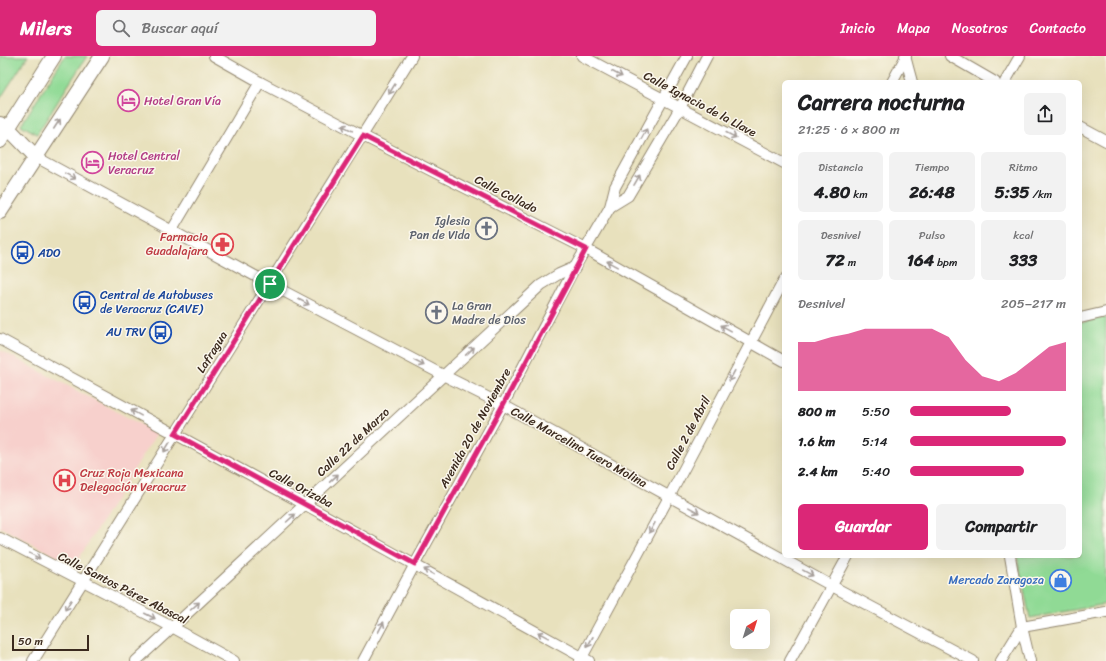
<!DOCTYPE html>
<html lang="es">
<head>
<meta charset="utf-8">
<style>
  body { margin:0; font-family:Sriracha,sans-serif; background:#f2f2f2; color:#202124; height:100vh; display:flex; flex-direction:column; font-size:15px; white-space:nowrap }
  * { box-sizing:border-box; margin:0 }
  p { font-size:13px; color:#757577 }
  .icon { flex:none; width:22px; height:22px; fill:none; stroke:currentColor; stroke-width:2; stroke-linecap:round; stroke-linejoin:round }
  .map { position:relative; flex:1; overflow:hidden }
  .sheet { position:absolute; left:782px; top:24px; width:300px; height:478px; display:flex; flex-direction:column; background:#fff; border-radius:6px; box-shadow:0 4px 16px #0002 }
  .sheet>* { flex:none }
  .needle { width:26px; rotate:38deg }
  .tools { position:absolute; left:730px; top:553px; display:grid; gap:8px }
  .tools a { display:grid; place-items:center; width:40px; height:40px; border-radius:6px; background:#fff; box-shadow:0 4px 16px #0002; font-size:20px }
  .scale { position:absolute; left:12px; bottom:10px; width:77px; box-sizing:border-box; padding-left:4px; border:2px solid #3b2a1e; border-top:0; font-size:11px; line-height:14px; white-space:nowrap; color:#3b2a1e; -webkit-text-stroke:3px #fbf7ec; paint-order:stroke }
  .pin { position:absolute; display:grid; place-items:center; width:34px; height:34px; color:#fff; margin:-17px; border:2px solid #fff; border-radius:50%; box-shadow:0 1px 4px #0007 }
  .round { display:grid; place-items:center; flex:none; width:42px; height:42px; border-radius:6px; background:#f2f2f2 }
  .head { display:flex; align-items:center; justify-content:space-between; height:68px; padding:0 16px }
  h1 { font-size:22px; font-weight:700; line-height:30px }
  .metrics { display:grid; grid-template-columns:repeat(3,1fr); gap:6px; height:68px; padding:4px 16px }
  .metrics div { display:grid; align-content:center; border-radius:6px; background:#f2f2f2; text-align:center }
  .metrics b { font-size:17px; font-weight:700 }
  .metrics small { font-size:11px; font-weight:400 }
  .metrics p { font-size:11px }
  .chart { height:112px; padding:8px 16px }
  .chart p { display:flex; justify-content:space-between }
  .chart svg { width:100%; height:72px; margin-top:4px; fill:#db2777; opacity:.7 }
  .button { display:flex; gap:8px; margin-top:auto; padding:8px 16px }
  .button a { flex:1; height:46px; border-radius:6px; background:#db2777; color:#fff; font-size:16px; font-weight:700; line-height:46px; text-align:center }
  .button a+a { background:#f2f2f2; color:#202124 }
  ul { padding:0 16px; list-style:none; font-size:13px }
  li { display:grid; grid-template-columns:64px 48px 1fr; align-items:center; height:30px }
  li i { height:10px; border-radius:5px; background:#db2777 }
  header { display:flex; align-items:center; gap:24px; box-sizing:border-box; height:56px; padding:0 20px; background:#db2777; color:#fff }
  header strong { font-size:19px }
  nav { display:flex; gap:22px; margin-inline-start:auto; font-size:14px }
  .search { width:280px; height:36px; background:#f2f2f2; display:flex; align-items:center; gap:10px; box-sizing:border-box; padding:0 14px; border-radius:6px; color:#757577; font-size:15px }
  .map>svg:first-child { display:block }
  .built { fill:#f7d0cc }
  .green { fill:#90da95; stroke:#66825a }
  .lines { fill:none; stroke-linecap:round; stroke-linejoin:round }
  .minor-casing { stroke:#92866e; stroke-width:12 }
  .secondary-casing { stroke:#92866e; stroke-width:16 }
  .minor { stroke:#fff; stroke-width:10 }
  .secondary { stroke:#fff; stroke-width:14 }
  .oneway { stroke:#a79f9a }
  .route-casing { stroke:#fff; stroke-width:8 }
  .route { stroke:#db2777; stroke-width:5 }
  .labels { text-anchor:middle; stroke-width:3; stroke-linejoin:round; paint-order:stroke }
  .hotel-label { font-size:12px; fill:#b23c85; stroke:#fbf7ec; text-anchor:start }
  .street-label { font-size:12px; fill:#3b2a1e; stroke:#fbf7ec }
  .worship-label { font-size:12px; fill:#5b616d; stroke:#fbf7ec; text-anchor:end }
  .health-label { font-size:12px; fill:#be3a42; stroke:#fbf7ec; text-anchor:end }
  .transit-label { font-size:12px; fill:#164399; stroke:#fbf7ec; text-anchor:start }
  .shop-label { font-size:12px; fill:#366cbe; stroke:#fbf7ec; text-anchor:end }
</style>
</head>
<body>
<header>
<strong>Milers</strong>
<div class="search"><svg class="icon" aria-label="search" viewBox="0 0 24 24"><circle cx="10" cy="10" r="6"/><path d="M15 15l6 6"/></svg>Buscar aquí</div>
<nav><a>Inicio</a><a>Mapa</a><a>Nosotros</a><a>Contacto</a></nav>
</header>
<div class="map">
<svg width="1106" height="605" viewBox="0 0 1106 605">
  <rect width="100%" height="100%" fill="#fbf7ec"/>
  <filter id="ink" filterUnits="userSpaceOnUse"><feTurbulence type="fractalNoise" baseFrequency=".025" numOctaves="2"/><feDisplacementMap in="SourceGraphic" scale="8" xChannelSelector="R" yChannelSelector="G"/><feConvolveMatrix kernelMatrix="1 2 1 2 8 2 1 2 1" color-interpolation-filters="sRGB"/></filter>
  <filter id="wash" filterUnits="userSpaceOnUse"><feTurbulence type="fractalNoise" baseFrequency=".012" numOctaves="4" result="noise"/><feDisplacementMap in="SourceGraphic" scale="16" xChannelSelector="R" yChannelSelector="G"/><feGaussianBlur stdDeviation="0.9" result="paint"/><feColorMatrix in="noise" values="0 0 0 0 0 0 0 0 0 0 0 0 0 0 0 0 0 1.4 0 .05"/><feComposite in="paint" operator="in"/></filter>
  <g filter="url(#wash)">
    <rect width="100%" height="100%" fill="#e8e1bd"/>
    <!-- built -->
    <path class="built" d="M0 294 157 377 74 510 0 471Z"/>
    <!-- green -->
    <g class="green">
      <path d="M0 0H28L0 43Z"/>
      <path d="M65 0H87L37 78 21 69Z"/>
      <path d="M1106 261V548L1030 562 1017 500H1080V267Z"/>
    </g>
  </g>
  <g filter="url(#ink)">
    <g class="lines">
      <defs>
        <g id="minor">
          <path d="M214 0 260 26 363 80 586 193 784 305"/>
          <path d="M582 0 784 107"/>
          <path d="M905 0 912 26"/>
          <path d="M950 0 995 26"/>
          <path d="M892 26 906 0"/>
          <path d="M1005 26 1020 0"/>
          <path d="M1080 71 1106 85"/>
          <path d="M36 101 270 228 443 319 503 349 832 530 973 605"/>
          <path d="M610 151 628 140 680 52 707 0"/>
          <path d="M172 174 260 26"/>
          <path d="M1080 262 1106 256"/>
          <path d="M0 283 306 449 589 605"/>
          <path d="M0 482 172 571 234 605"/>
          <path d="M1010 500 1022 571 1030 605"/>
          <path d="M33 605 412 0"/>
          <path d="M136 605 541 229 559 218 575 211"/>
          <path d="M363 605 415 508 503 349 575 211 610 151 615 131 687 0"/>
          <path d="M580 605 669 441 784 224"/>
          <path d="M790 605 848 500"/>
          <path d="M1001 605 1022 571 1106 556"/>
        </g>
        <g id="secondary">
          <path d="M0 68 8 72 36 101"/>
          <path d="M0 85 54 0"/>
          <path d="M0 156 102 0"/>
        </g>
      </defs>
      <!-- minor casing -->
      <use href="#minor" class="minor-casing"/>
      <!-- secondary casing -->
      <use href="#secondary" class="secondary-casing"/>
      <!-- minor -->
      <use href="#minor" class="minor"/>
      <!-- secondary -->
      <use href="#secondary" class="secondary"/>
    </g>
    <!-- one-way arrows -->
    <defs><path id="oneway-shaft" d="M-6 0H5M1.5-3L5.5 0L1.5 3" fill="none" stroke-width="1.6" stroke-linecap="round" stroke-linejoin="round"/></defs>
    <g class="oneway">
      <use href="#oneway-shaft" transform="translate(617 18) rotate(28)"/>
      <use href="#oneway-shaft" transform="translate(392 33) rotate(121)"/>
      <use href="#oneway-shaft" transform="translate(57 68) rotate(-57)"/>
      <use href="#oneway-shaft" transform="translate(347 72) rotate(-152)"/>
      <use href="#oneway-shaft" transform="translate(644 78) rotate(-61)"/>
      <use href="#oneway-shaft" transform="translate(731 79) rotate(28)"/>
      <use href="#oneway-shaft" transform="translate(70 120) rotate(29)"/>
      <use href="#oneway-shaft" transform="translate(637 124) rotate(-60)"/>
      <use href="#oneway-shaft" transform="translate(612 208) rotate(-151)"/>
      <use href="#oneway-shaft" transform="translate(304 246) rotate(28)"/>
      <use href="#oneway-shaft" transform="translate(726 272) rotate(-151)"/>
      <use href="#oneway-shaft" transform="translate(470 295) rotate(-43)"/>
      <use href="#oneway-shaft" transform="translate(419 307) rotate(28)"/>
      <use href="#oneway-shaft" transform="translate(732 320) rotate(118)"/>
      <use href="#oneway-shaft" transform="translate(136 357) rotate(-151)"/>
      <use href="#oneway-shaft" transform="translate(167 391) rotate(122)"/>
      <use href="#oneway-shaft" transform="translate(334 422) rotate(-43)"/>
      <use href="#oneway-shaft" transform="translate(694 454) rotate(29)"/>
      <use href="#oneway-shaft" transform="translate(291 462) rotate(-42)"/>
      <use href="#oneway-shaft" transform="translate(652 472) rotate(119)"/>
      <use href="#oneway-shaft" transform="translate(35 500) rotate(28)"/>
      <use href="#oneway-shaft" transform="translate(429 516) rotate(-151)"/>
      <use href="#oneway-shaft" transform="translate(808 517) rotate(29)"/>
      <use href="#oneway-shaft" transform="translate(68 549) rotate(122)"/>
      <use href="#oneway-shaft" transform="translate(195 550) rotate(-42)"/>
      <use href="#oneway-shaft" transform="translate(150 560) rotate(27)"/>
      <use href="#oneway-shaft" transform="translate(381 571) rotate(-62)"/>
      <use href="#oneway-shaft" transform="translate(543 579) rotate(-151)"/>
      <use href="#oneway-shaft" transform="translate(590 586) rotate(119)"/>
    </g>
  </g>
  <g class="lines" filter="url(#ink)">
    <defs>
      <path id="route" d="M363 80 586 193 503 349 415 508 175 378Z"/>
    </defs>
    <!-- route casing -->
    <use href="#route" class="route-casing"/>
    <!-- route -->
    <use href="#route" class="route"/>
  </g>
  <!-- icons -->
  <defs>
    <symbol id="hotel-ring" viewBox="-11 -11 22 22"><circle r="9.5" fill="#fbf7ec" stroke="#d1479c" stroke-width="1.5"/><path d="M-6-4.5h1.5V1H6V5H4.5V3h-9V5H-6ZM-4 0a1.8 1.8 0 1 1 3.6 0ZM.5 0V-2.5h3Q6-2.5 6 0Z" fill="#d1479c"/></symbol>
    <symbol id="church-ring" viewBox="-11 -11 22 22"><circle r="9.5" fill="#fbf7ec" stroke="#6b7280" stroke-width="1.5"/><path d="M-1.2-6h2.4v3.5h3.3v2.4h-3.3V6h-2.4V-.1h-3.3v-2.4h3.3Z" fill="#6b7280"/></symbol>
    <symbol id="pharmacy-ring" viewBox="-11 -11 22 22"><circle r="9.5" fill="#fbf7ec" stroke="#e0444e" stroke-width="1.5"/><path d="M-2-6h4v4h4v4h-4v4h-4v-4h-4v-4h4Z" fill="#e0444e"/></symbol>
    <symbol id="bus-ring" viewBox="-11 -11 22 22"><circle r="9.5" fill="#fbf7ec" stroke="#1a4fb4" stroke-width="1.5"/><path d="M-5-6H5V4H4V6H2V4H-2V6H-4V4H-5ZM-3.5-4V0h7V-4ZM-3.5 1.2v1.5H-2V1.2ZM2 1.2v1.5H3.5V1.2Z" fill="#1a4fb4"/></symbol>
    <symbol id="hospital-ring" viewBox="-11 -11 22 22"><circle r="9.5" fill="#fbf7ec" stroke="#e0444e" stroke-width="1.5"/><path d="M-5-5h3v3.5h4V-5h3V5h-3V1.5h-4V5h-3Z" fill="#e0444e"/></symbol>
    <symbol id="shop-ring" viewBox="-11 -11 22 22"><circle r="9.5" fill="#fbf7ec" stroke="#3f7fe0" stroke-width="1.5"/><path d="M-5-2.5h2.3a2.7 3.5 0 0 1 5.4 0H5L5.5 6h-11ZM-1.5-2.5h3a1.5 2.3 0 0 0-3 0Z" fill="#3f7fe0"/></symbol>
  </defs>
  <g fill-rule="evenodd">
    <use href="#hotel-ring" x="116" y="32" width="25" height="25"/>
    <use href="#hotel-ring" x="80" y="94" width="25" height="25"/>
    <use href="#church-ring" x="474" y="160" width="25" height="25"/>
    <use href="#pharmacy-ring" x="210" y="176" width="25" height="25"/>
    <use href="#bus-ring" x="10" y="184" width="25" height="25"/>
    <use href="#bus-ring" x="72" y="234" width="25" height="25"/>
    <use href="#church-ring" x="424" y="244" width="25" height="25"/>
    <use href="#bus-ring" x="148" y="264" width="25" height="25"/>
    <use href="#hospital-ring" x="52" y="412" width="25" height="25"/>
    <use href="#shop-ring" x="1048" y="512" width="25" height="25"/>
  </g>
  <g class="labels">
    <!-- hotel labels -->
    <g class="hotel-label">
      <text x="144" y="49">Hotel Gran Vía</text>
      <text x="108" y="104">Hotel Central<tspan x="108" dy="14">Veracruz</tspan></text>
    </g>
    <!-- street labels -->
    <g class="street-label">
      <text transform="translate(700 48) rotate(28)" y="4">Calle Ignacio de la Llave</text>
      <text transform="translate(506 138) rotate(27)" y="4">Calle Collado</text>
      <text transform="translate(212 296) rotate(-58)" y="4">Lafragua</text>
      <text transform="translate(475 372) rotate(-61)" y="4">Avenida 20 de Noviembre</text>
      <text transform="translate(688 377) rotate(-62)" y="4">Calle 2 de Abril</text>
      <text transform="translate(353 386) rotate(-43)" y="4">Calle 22 de Marzo</text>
      <text transform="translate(579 391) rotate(29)" y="4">Calle Marcelino Tuero Molina</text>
      <text transform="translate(301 432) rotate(28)" y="4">Calle Orizaba</text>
      <text transform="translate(123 532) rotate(27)" y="4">Calle Santos Pérez Abascal</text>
    </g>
    <!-- worship labels -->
    <g class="worship-label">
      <text x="470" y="169">Iglesia<tspan x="470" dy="14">Pan de Vida</tspan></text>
      <text x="452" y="254" text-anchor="start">La Gran<tspan x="452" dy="14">Madre de Dios</tspan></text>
    </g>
    <!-- health labels -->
    <g class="health-label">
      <text x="208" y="185">Farmacia<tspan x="208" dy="14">Guadalajara</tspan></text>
      <text x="80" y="421" text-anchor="start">Cruz Roja Mexicana<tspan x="80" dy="14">Delegación Veracruz</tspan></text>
    </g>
    <!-- transit labels -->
    <g class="transit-label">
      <text x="38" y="201">ADO</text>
      <text x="100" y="243">Central de Autobuses<tspan x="100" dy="14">de Veracruz (CAVE)</tspan></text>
      <text x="146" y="280" text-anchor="end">AU TRV</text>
    </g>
    <!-- shop labels -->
    <g class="shop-label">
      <text x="1044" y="528">Mercado Zaragoza</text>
    </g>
  </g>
</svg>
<div class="tools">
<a><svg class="needle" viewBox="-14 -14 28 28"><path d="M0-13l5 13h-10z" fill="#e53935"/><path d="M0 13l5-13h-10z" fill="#757577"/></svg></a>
</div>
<div class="scale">50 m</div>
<div class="pin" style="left:270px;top:228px;background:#1e9e55"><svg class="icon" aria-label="arrive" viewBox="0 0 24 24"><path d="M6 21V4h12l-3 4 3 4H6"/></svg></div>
<section class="sheet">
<div class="head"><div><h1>Carrera nocturna</h1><p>21:25 · 6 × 800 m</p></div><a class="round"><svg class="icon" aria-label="share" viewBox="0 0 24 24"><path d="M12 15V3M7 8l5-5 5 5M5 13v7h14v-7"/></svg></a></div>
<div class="metrics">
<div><p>Distancia</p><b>4.80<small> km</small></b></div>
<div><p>Tiempo</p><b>26:48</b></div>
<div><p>Ritmo</p><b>5:35<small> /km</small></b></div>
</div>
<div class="metrics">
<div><p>Desnivel</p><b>72<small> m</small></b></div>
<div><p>Pulso</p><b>164<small> bpm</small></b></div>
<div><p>kcal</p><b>333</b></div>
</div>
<div class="chart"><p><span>Desnivel</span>205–217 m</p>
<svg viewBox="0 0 160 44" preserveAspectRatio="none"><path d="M0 44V14L10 14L20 11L30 9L40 6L50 6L60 6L70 6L80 6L90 11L100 25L110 35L120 38L130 33L140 25L150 17L160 14V44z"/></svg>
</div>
<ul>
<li><b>800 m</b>5:50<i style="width:65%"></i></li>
<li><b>1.6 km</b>5:14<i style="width:100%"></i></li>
<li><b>2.4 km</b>5:40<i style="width:73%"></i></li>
</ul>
<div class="button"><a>Guardar</a><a>Compartir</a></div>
</section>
</div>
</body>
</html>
